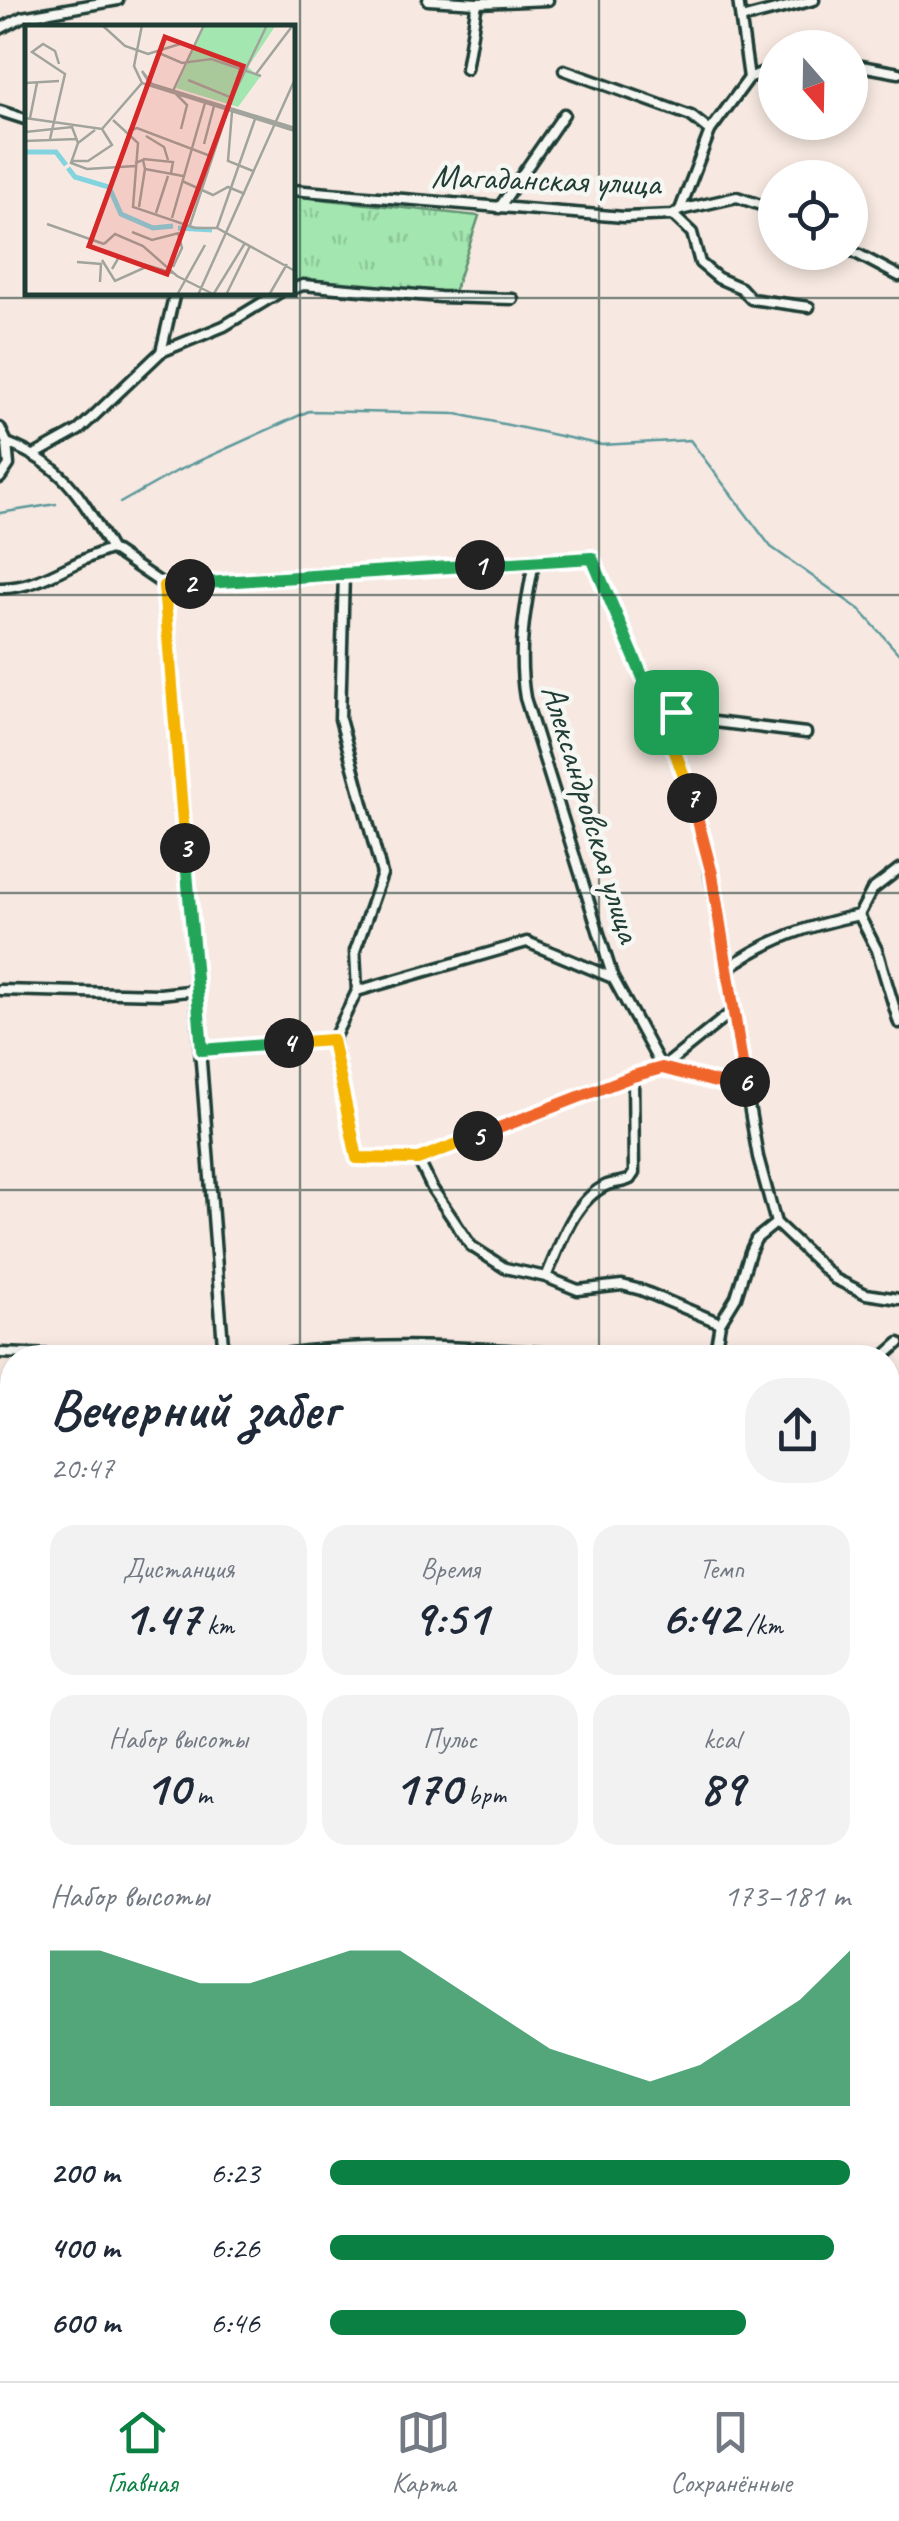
<!DOCTYPE html>
<html lang="ru">
<head>
<meta charset="utf-8">
<style>
  body { margin:0; font-family:Caveat,sans-serif; background:#f2f2f3; color:#1f2937; height:100vh; display:flex; flex-direction:column; font-size:38px; white-space:nowrap }
  * { box-sizing:border-box; margin:0 }
  p { font-size:32px; color:#747a83 }
  .icon { flex:none; width:55px; height:55px; fill:none; stroke:currentColor; stroke-width:2; stroke-linecap:round; stroke-linejoin:round }
  .map { position:relative; flex:1; overflow:hidden }
  .details { position:absolute; left:0px; top:1345px; width:900px; height:1038px; display:flex; flex-direction:column; background:#fff; border-radius:40px 40px 0 0; box-shadow:0 5px 15px #0003 }
  .details>* { flex:none }
  .needle { width:65px; rotate:160deg }
  .fabs { position:absolute; left:758px; top:30px; display:grid; gap:20px }
  .fabs a { display:grid; place-items:center; width:110px; height:110px; border-radius:50%; background:#fff; box-shadow:0 5px 15px #0003; font-size:50px }
  .pin { position:absolute; display:grid; place-items:center; width:85px; height:85px; color:#fff; margin:-42px; border-radius:20px; box-shadow:0 5px 15px #0006 }
  .km { position:absolute; width:50px; height:50px; margin:-25px; border-radius:50%; background:#222; color:#fff; font-size:28px; line-height:50px; text-align:center }
  .round { display:grid; place-items:center; flex:none; width:105px; height:105px; border-radius:40px; background:#f2f2f3 }
  .head { display:flex; align-items:center; justify-content:space-between; height:170px; padding:0 50px }
  h1 { font-size:55px; font-weight:600; line-height:75px }
  .metrics { display:grid; grid-template-columns:repeat(3,1fr); gap:15px; height:170px; padding:10px 50px }
  .metrics div { display:grid; align-content:center; border-radius:25px; background:#f2f2f3; text-align:center }
  .metrics b { font-size:50px; font-weight:600 }
  .metrics small { font-size:28px; font-weight:400 }
  .metrics p { font-size:28px }
  .chart { height:280px; padding:20px 50px }
  .chart p { display:flex; justify-content:space-between }
  .chart svg { width:100%; height:180px; margin-top:10px; fill:#0b8043; opacity:.7 }
  ul { padding:0 50px; list-style:none; font-size:32px }
  li { display:grid; grid-template-columns:160px 120px 1fr; align-items:center; height:75px }
  li i { height:25px; border-radius:12px; background:#0b8043 }
  .tabs { display:flex; justify-content:space-around; align-items:center; height:140px; border-top:2px solid #e0e1e3; background:#fff; font-size:28px; color:#747a83 }
  .tabs a { display:grid; justify-items:center; gap:5px }
  .tabs .on { color:#0b8043 }
  .map>svg:first-child { display:block }
  .park { fill:url(#park-tufts); stroke:#619272; stroke-width:2.5 }
  .garden { fill:url(#garden-dots); stroke:#619272; stroke-width:2.5 }
  .lines { fill:none; stroke-linecap:round; stroke-linejoin:round }
  .stream { stroke:#5c989b; stroke-width:2.5 }
  .street-casing { stroke:#1f3d34; stroke-width:15 }
  .secondary-casing { stroke:#1f3d34; stroke-width:19 }
  .street { stroke:#f6f6f2; stroke-width:8 }
  .secondary { stroke:#f6f6f2; stroke-width:11 }
  .tram { stroke:#1f3d34; stroke-width:2.5 }
  .split-1-casing { stroke:#fff; stroke-width:20 }
  .split-2-casing { stroke:#fff; stroke-width:20 }
  .split-3-casing { stroke:#fff; stroke-width:20 }
  .split-4-casing { stroke:#fff; stroke-width:20 }
  .split-5-casing { stroke:#fff; stroke-width:20 }
  .split-6-casing { stroke:#fff; stroke-width:20 }
  .split-7-casing { stroke:#fff; stroke-width:20 }
  .split-8-casing { stroke:#fff; stroke-width:20 }
  .split-1 { stroke:#22a559; stroke-width:12 }
  .split-2 { stroke:#22a559; stroke-width:12 }
  .split-3 { stroke:#f5b400; stroke-width:12 }
  .split-4 { stroke:#22a559; stroke-width:12 }
  .split-5 { stroke:#f5b400; stroke-width:12 }
  .split-6 { stroke:#f0652b; stroke-width:12 }
  .split-7 { stroke:#f0652b; stroke-width:12 }
  .split-8 { stroke:#f5b400; stroke-width:12 }
  .grid { fill:none; stroke:#1f3d34; stroke-width:2.5; stroke-opacity:0.55 }
  .labels { text-anchor:middle; stroke-width:9; stroke-linejoin:round; paint-order:stroke }
  .street-label { font-size:35px; fill:#1f3d34; stroke:#f6f6f2 }
  .inset-river { fill:none; stroke:#84d4e0; stroke-width:5 }
  .inset-road { fill:none; stroke:#a1a49c; stroke-width:2.5 }
  .view { fill:#d62828; fill-opacity:0.15; stroke:#d62828; stroke-width:5 }
  .inset-edge { fill:none; stroke:#1f3d34; stroke-width:5 }
</style>
</head>
<body>
<div class="map">
<svg width="899" height="2381" viewBox="0 0 899 2381">
  <defs>
    <pattern id="park-tufts" width="24" height="20" patternUnits="userSpaceOnUse" patternTransform="scale(2.5)"><rect width="24" height="20" fill="#a3e6b0"/><path d="M3 7l-1-3M5 7V3M7 7l1-3M15 17l-1-3M17 17v-4M19 17l1-3" fill="none" stroke="#8cc698"/></pattern>
    <pattern id="garden-dots" width="8" height="8" patternUnits="userSpaceOnUse" patternTransform="scale(2.5)"><rect width="8" height="8" fill="#a3e6b0"/><path d="M2 2h.1M6 6h.1" fill="none" stroke="#8cc698" stroke-width="1.8" stroke-linecap="round"/></pattern>
  </defs>
  <rect width="100%" height="100%" fill="#f7e9e1"/>
  <filter id="ink" filterUnits="userSpaceOnUse"><feTurbulence type="fractalNoise" baseFrequency=".01" numOctaves="2"/><feDisplacementMap in="SourceGraphic" scale="20" xChannelSelector="R" yChannelSelector="G"/><feConvolveMatrix kernelMatrix="1 2 1 2 8 2 1 2 1" color-interpolation-filters="sRGB"/></filter>
  <g filter="url(#ink)">
    <!-- park -->
    <path class="park" d="M292 196 479 216 454 292 293 281Z"/>
    <!-- garden -->
    <path class="garden" d="M12 1945V2370H546L542 2381H0V1946Z"/>
    <g class="lines">
      <!-- stream -->
      <g class="stream">
        <path d="M120 503 177 471 309 411 457 414 602 445 690 440 771 547 860 610 899 654"/>
        <path d="M0 513 56 504"/>
      </g>
      <defs>
        <g id="street">
          <path d="M428 0 477 3 548 0"/>
          <path d="M738 0 749 78"/>
          <path d="M741 19 814 0"/>
          <path d="M0 29 22 17 118 0"/>
          <path d="M850 64 899 73"/>
          <path d="M466 69 477 3"/>
          <path d="M564 70 691 116 710 131"/>
          <path d="M0 111 28 120"/>
          <path d="M292 190 624 217 673 215 680 210 710 131 749 78 775 67"/>
          <path d="M499 208 564 114"/>
          <path d="M680 210 737 197 775 210"/>
          <path d="M673 215 692 233 700 263 718 278 741 288 751 299 809 307"/>
          <path d="M850 250 899 276"/>
          <path d="M292 289 303 285 440 297 513 299"/>
          <path d="M161 352 175 292"/>
          <path d="M0 428 7 443C66 466 81 497 111 549"/>
          <path d="M36 454 79 430 161 352 224 326 280 292"/>
          <path d="M0 478 9 465 7 443"/>
          <path d="M534 562C525 608 517 650 525 698L613 978 662 1068 734 1010"/>
          <path d="M344 573 340 719 382 874 355 951 357 991"/>
          <path d="M164 585 592 558 669 735 698 816 727 959 738 1043 758 1157 776 1223 835 1279 866 1294 899 1299"/>
          <path d="M164 585 224 1358"/>
          <path d="M0 588C40 589 74 559 111 549L164 585"/>
          <path d="M649 685 676 712 689 719 806 733"/>
          <path d="M669 735 689 719"/>
          <path d="M859 915 877 950 899 1023"/>
          <path d="M728 968C769 939 810 925 859 915L872 890 899 869"/>
          <path d="M613 978 527 942 357 991 333 1040 357 1158 418 1159 633 1076 662 1068 746 1090"/>
          <path d="M0 990 160 994 197 990"/>
          <path d="M201 1050 333 1040"/>
          <path d="M418 1159 432 1188 471 1246 505 1268 546 1277 578 1290 622 1285 641 1290 720 1323"/>
          <path d="M546 1277C560 1246 573 1200 607 1185 615 1182 622 1183 630 1179L634 1173 633 1076"/>
          <path d="M0 1353 139 1358"/>
          <path d="M258 1358C376 1337 499 1349 618 1358"/>
          <path d="M714 1358 720 1323 736 1297 750 1252 756 1239 776 1223"/>
          <path d="M882 1358 899 1343"/>
          <path d="M0 2018 12 2017"/>
          <path d="M0 2126 5 2146 0 2192"/>
          <path d="M888 2206 899 2201"/>
          <path d="M0 2335H12"/>
          <path d="M715 2373 717 2370"/>
          <path d="M556 2381 559 2370"/>
        </g>
        <g id="secondary">
          <path d="M888 1840 899 1839"/>
          <path d="M0 1882 12 1881"/>
        </g>
      </defs>
      <!-- street casing -->
      <use href="#street" class="street-casing"/>
      <!-- secondary casing -->
      <use href="#secondary" class="secondary-casing"/>
      <!-- street -->
      <use href="#street" class="street"/>
      <!-- secondary -->
      <use href="#secondary" class="secondary"/>
      <!-- tram -->
      <g class="tram">
        <path d="M888 1868 899 1872"/>
        <path d="M0 1908 12 1907"/>
      </g>
    </g>
  </g>
  <g class="lines" filter="url(#ink)">
    <defs>
      <path id="split-1" d="M480 565 592 558 644 680 676 712"/>
      <path id="split-2" d="M190 584 480 565"/>
      <path id="split-3" d="M185 848 164 586 190 584"/>
      <path id="split-4" d="M185 848 202 1050 289 1043"/>
      <path id="split-5" d="M289 1043 332 1040 357 1158 418 1159 478 1136"/>
      <path id="split-6" d="M478 1136 633 1076 662 1068 746 1090 745 1082"/>
      <path id="split-7" d="M692 798 712 874 745 1082"/>
      <path id="split-8" d="M676 712 689 719 669 735 692 798"/>
    </defs>
    <!-- split-1 casing -->
    <use href="#split-1" class="split-1-casing"/>
    <!-- split-2 casing -->
    <use href="#split-2" class="split-2-casing"/>
    <!-- split-3 casing -->
    <use href="#split-3" class="split-3-casing"/>
    <!-- split-4 casing -->
    <use href="#split-4" class="split-4-casing"/>
    <!-- split-5 casing -->
    <use href="#split-5" class="split-5-casing"/>
    <!-- split-6 casing -->
    <use href="#split-6" class="split-6-casing"/>
    <!-- split-7 casing -->
    <use href="#split-7" class="split-7-casing"/>
    <!-- split-8 casing -->
    <use href="#split-8" class="split-8-casing"/>
    <!-- split-1 -->
    <use href="#split-1" class="split-1"/>
    <!-- split-2 -->
    <use href="#split-2" class="split-2"/>
    <!-- split-3 -->
    <use href="#split-3" class="split-3"/>
    <!-- split-4 -->
    <use href="#split-4" class="split-4"/>
    <!-- split-5 -->
    <use href="#split-5" class="split-5"/>
    <!-- split-6 -->
    <use href="#split-6" class="split-6"/>
    <!-- split-7 -->
    <use href="#split-7" class="split-7"/>
    <!-- split-8 -->
    <use href="#split-8" class="split-8"/>
  </g>
  <!-- grid -->
  <path class="grid" d="M300 0V1358M599 0V1358M0 298H899M0 595H899M0 893H899M0 1190H899M0 1488H12M888 1488H899M0 1786H12M888 1786H899M0 2083H12M888 2083H899M300 2370V2381M599 2370V2381"/>
  <g class="labels">
    <!-- street labels -->
    <g class="street-label">
      <text transform="translate(546 179) rotate(2)" y="12">Магаданская улица</text>
      <text transform="translate(592 813) rotate(73)" y="12">Александровская улица</text>
    </g>
  </g>
  <!-- overview -->
  <g transform="translate(25 25)">
    <rect width="270" height="270" fill="#f7e9e1"/>
    <path d="M180 0H251L223 42 235 52 213 82 151 63Z" fill="#a3e6b0"/>
    <path class="inset-river" d="M0 127H31L41 140M43 143 50 152 84 162 96 189 128 203 148 201M153 203 187 205"/>
    <path class="inset-road" d="M77 0 100 21 123 29 155 19M117 0 109 41 117 58M134 28 157 38 186 34 236 51M231 49 268 0M163 55 207 73 242 0M0 58 34 56M147 68 179 0M151 69 162 80 156 104M207 87 203 136 228 146M0 93 77 104 117 58 270 106M5 93 12 58M88 95 113 118 108 182 170 203H192L270 246M270 103 127 59 117 46 125 59 270 104M70 105 53 118 46 138 62 144 110 141M103 106 112 103 188 132M0 107 47 102 53 118M121 111 139 122 143 135M25 114 40 49 7 27 18 19 30 26 34 39M0 116 51 114M179 119 189 81M118 134 148 137 146 148M47 136H63L87 120 77 104M110 138 118 135 120 144 114 182M120 144 158 151M157 156 188 170 203 162 220 169M131 188 143 151M147 193 180 78M22 199 79 219M165 200 203 85M192 203 230 94M107 207 127 215 154 208M79 219 90 209 118 221 152 251 190 270M77 235 90 256 121 242M52 237 76 239 75 257M148 242 157 223 153 208M87 244 94 232 148 248M152 270 180 220M173 270 270 54M188 270 220 218M201 270 225 221M244 270 262 239"/>
    <path class="view" d="M140 12 218 41 142 249 64 221Z"/>
    <rect width="270" height="270" class="inset-edge"/>
  </g>
</svg>
<div class="fabs">
<a><svg class="needle" viewBox="-14 -14 28 28"><path d="M0-13l5 13h-10z" fill="#e53935"/><path d="M0 13l5-13h-10z" fill="#747a83"/></svg></a>
<a><svg class="icon" aria-label="locate" viewBox="0 0 24 24"><circle cx="12" cy="12" r="6"/><path d="M12 2v4M12 18v4M2 12h4M18 12h4"/></svg></a>
</div>
<div class="pin" style="left:676px;top:712px;background:#1e9e55"><svg class="icon" aria-label="arrive" viewBox="0 0 24 24"><path d="M6 21V4h12l-3 4 3 4H6"/></svg></div>
<b class="km" style="left:480px;top:565px">1</b>
<b class="km" style="left:190px;top:584px">2</b>
<b class="km" style="left:185px;top:848px">3</b>
<b class="km" style="left:289px;top:1043px">4</b>
<b class="km" style="left:478px;top:1136px">5</b>
<b class="km" style="left:745px;top:1082px">6</b>
<b class="km" style="left:692px;top:798px">7</b>
<section class="details">
<div class="head"><div><h1>Вечерний забег</h1><p>20:47</p></div><a class="round"><svg class="icon" aria-label="share" viewBox="0 0 24 24"><path d="M12 15V3M7 8l5-5 5 5M5 13v7h14v-7"/></svg></a></div>
<div class="metrics">
<div><p>Дистанция</p><b>1.47<small> km</small></b></div>
<div><p>Время</p><b>9:51</b></div>
<div><p>Темп</p><b>6:42<small> /km</small></b></div>
</div>
<div class="metrics">
<div><p>Набор высоты</p><b>10<small> m</small></b></div>
<div><p>Пульс</p><b>170<small> bpm</small></b></div>
<div><p>kcal</p><b>89</b></div>
</div>
<div class="chart"><p><span>Набор высоты</span>173–181 m</p>
<svg viewBox="0 0 160 44" preserveAspectRatio="none"><path d="M0 44V6L10 6L20 10L30 14L40 14L50 10L60 6L70 6L80 14L90 22L100 30L110 34L120 38L130 34L140 26L150 18L160 6V44z"/></svg>
</div>
<ul>
<li><b>200 m</b>6:23<i style="width:100%"></i></li>
<li><b>400 m</b>6:26<i style="width:97%"></i></li>
<li><b>600 m</b>6:46<i style="width:80%"></i></li>
</ul>
</section>
</div>
<nav class="tabs">
<a class="on"><svg class="icon" aria-label="home" viewBox="0 0 24 24"><path d="M3 11l9-7 9 7M6 9v11h12V9"/></svg>Главная</a>
<a><svg class="icon" aria-label="map" viewBox="0 0 24 24"><path d="M3 6l6-2 6 2 6-2v14l-6 2-6-2-6 2zM9 4v14M15 6v14"/></svg>Карта</a>
<a><svg class="icon" aria-label="saved" viewBox="0 0 24 24"><path d="M7 4h10v16l-5-4-5 4z"/></svg>Сохранённые</a>
</nav>
</body>
</html>
